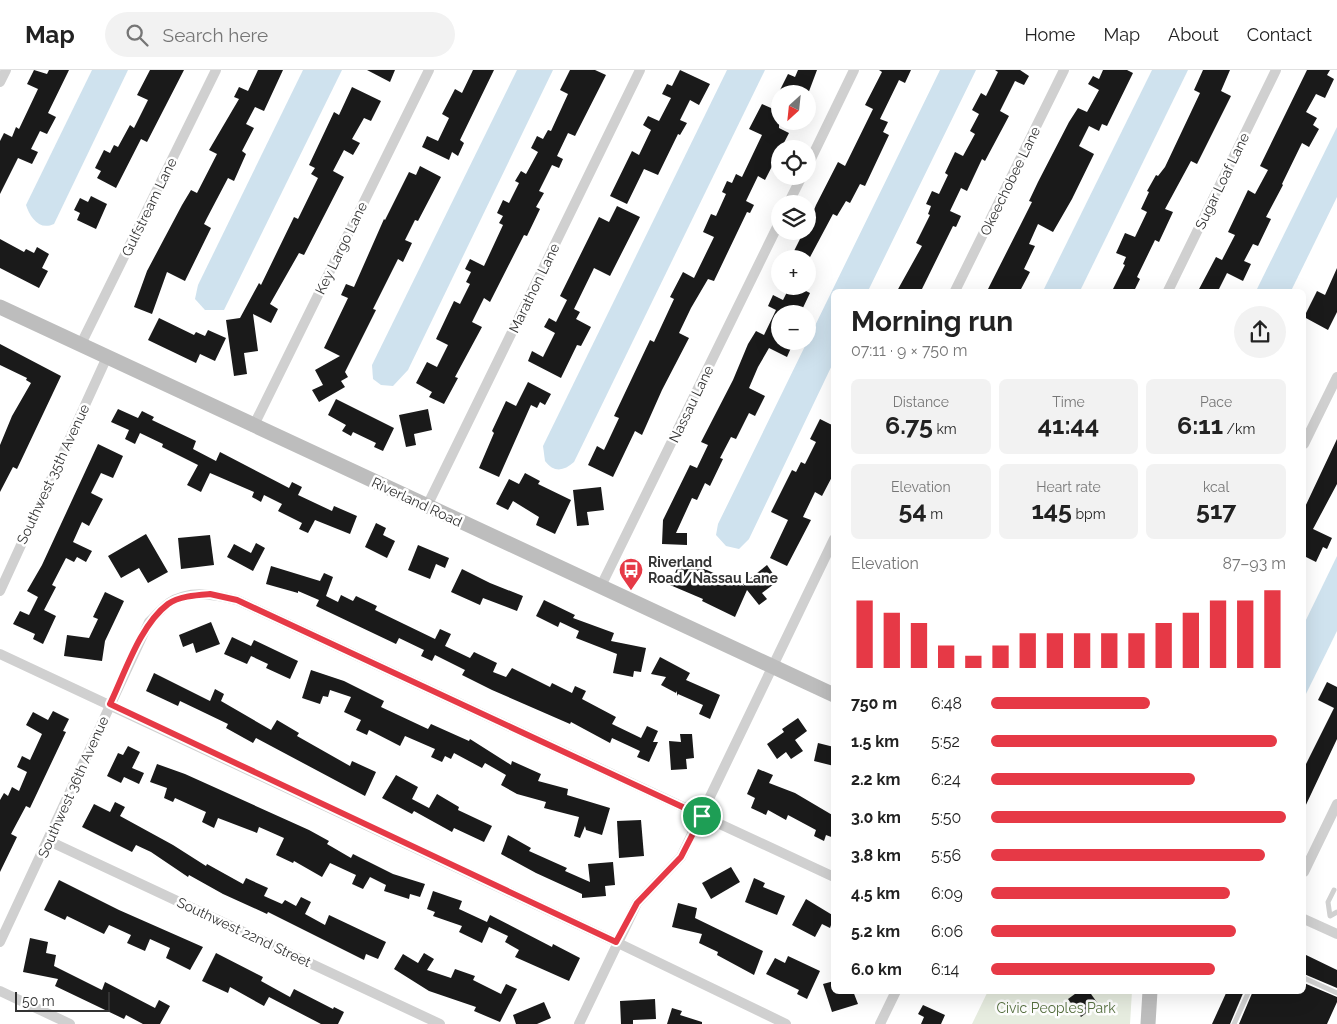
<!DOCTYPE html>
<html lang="en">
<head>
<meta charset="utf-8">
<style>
  body { margin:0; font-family:Raleway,sans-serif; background:#f2f2f2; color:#222; height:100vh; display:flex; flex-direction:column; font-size:19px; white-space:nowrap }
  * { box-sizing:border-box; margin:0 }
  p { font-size:16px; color:#767676 }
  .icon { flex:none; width:28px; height:28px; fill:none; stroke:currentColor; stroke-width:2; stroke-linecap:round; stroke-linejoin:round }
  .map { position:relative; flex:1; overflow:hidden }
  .drawer { position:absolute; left:831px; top:219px; width:475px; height:705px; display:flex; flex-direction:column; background:#fff; border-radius:8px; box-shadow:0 5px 20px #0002 }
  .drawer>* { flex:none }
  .needle { width:32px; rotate:207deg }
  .tools { position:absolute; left:771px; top:15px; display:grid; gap:10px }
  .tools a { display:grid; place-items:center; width:45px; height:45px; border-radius:50%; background:#fff; box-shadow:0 5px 20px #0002; font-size:25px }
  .scale { position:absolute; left:15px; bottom:12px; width:95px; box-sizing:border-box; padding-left:5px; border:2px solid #333; border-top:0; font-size:14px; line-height:18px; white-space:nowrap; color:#333; -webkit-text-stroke:4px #fff; paint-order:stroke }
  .pin { position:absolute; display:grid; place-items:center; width:42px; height:42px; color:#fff; margin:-21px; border:2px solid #fff; border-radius:50%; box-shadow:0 1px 5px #0007 }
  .round { display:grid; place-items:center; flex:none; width:52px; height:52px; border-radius:26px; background:#f2f2f2 }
  .head { display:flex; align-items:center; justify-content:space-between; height:85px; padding:0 20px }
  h1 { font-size:28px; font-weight:700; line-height:38px }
  .stats { display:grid; grid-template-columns:repeat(3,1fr); gap:8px; height:85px; padding:5px 20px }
  .stats div { display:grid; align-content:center; border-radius:8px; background:#f2f2f2; text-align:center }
  .stats b { font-size:25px; font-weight:700 }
  .stats small { font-size:14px; font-weight:400 }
  .stats p { font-size:14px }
  .chart { height:140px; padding:10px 20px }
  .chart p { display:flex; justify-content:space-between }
  .chart svg { width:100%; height:90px; margin-top:5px; stroke:#e63946; stroke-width:6 }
  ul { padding:0 20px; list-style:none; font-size:16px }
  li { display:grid; grid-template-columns:80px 60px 1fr; align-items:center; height:38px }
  li i { height:12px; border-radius:6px; background:#e63946 }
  header { display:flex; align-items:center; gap:30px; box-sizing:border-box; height:70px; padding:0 25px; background:#fff; border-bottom:1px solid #e0e0e0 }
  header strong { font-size:24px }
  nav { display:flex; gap:28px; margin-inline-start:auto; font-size:18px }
  .search { width:350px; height:45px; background:#f2f2f2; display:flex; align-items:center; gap:12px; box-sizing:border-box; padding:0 18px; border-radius:28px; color:#767676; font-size:19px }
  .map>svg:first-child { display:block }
  .green { fill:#e6ecdf }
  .water { fill:#cfe2ee }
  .building { fill:#1a1a1a }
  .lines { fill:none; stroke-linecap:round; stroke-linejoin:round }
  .lane { stroke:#d0d0d0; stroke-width:5 }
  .street { stroke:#d0d0d0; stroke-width:10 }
  .secondary { stroke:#bdbdbd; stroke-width:15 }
  .route-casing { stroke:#fff; stroke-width:10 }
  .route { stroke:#e63946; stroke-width:6 }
  .labels { text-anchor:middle; stroke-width:5; stroke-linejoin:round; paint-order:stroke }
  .street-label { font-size:14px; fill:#333; stroke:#fff }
  .poi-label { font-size:14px; font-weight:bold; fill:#333; stroke:#fff; text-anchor:start }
  .park-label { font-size:14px; fill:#56703f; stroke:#fff }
</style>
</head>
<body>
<header>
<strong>Map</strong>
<div class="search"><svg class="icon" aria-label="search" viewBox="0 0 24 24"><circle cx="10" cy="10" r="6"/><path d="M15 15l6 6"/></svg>Search here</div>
<nav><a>Home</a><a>Map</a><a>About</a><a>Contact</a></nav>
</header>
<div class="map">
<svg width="1337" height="954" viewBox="0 0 1337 954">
  <rect width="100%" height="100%" fill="#fff"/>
  <!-- green -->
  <path class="green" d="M988 921H1132L1130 954H972Z"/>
  <!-- water -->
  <g class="water">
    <path d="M92 0H128L54 154C39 161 30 147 26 135Z"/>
    <path d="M303 0H342L224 240H205L195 229 198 215Z"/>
    <path d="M517 0H553L408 300 393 316 381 315 373 309 372 295Z"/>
    <path d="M727 0H765L574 392C564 401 554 403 545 391L543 376Z"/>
    <path d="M940 0H976L868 221H834V291L749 469 739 479 726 476 716 465 718 454Z"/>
    <path d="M1152 0H1188L1080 221H1043Z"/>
    <path d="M1337 57V127L1291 221H1256Z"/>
    <path d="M1337 486V561L1304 628V554Z"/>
  </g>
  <!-- building -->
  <g class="building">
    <path d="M34 0 47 4 49 0H69L48 43 56 47 47 64 40 61 31 79 38 82 32 94 18 88 0 124V71L4 63 12 67 16 57 19 59 38 19 27 14Z"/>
    <path d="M150 0H184L147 72 141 69 116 118 97 108 101 101 95 98 104 80 110 83 114 75 118 77 130 55 134 58 148 30 137 25Z"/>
    <path d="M258 0H283L264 41 255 37 246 54 254 58 242 81 246 84 234 111 228 108 207 148 204 154 211 158 185 211 167 202 152 244 134 237 147 201 182 135 191 120 197 123 217 84 209 80 239 29 234 27 239 17 248 21Z"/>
    <path d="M367 0H395L390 12Z"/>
    <path d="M473 0H494L460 70 464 73 458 86 452 82 449 90 422 77 427 66 438 71 449 48 442 44 455 19 462 23Z"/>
    <path d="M570 0H595L606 5 575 66 568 63 557 86 563 89 559 98 552 95 539 121 544 123 536 137 540 139 527 166 524 165 490 232 484 228 472 252 482 257 455 307 458 308 444 334 429 327 432 322 416 313 427 292 437 297 448 275 436 269 454 231 460 234 470 214 466 212 471 202 465 199 470 189 484 196 503 155 499 153 503 146 497 143 503 130 509 133 519 113 515 111 521 101 526 104 538 82 531 78 537 66 543 69 548 60 551 61 568 24 560 20Z"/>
    <path d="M680 0 710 14 699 35 690 30 680 50 687 53 680 65 678 64 658 105 644 99 627 134 610 126 632 81 639 85 651 60 643 55 648 46 659 51 671 28 662 24 667 14 672 16Z"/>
    <path d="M798 0H817L808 24H780L779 58 789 63 765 110 758 106 746 131 754 135 750 143 747 142 714 211 708 209 691 238 679 263 689 268 662 320 642 365 635 361 613 407 588 395 597 376 604 380 619 348 614 346 650 270 654 272 674 229 670 227 683 202 694 208 714 167 703 162 711 144 716 146 726 124 722 122 727 111 732 113 736 104 742 107 762 65 749 59 762 34 771 38 788 4 795 7Z"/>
    <path d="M879 0H911L905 13 899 10 880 49 888 52 883 62 889 65 865 116 860 114 850 133 846 131 837 146 833 144 809 189H790L804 161H808V155L816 135 838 92 845 96 873 39 865 35 882 2Z"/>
    <path d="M995 0H1020L1029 6 1024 15 1015 11 1000 41 1009 46 985 91 982 89 967 121 961 118 950 141 961 146 956 157 953 156 921 221H897L922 176 916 173 930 145 928 144 931 136 926 134 932 121 939 124 948 105 945 103 955 82 963 86 975 64 970 61 979 44 972 40 981 23 986 26 998 2Z"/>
    <path d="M1103 0H1127L1133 3 1107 56 1102 54 1099 61 1089 56 1079 76 1094 84 1072 129 1053 162 1038 154 1029 174 1035 176 1024 199 1030 202 1020 221H987L1032 132 1029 131 1038 112 1069 52 1078 38 1087 42 1099 20 1088 14 1093 6 1099 9Z"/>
    <path d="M1203 0H1230L1221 21 1231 26 1197 94 1191 91 1165 139 1173 142 1159 172 1155 170 1137 207 1140 209 1134 221H1112L1125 195 1123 194 1126 187 1116 183 1125 163 1135 167 1147 142 1141 139 1149 122 1147 121 1156 105 1158 106 1165 97 1200 23 1194 20Z"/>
    <path d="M1307 0H1330L1327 5 1334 9 1325 28 1316 24 1306 42 1317 48 1313 55 1319 59 1309 77 1302 73 1282 114 1283 115 1266 147 1271 149 1258 176 1253 174 1244 191 1251 194 1243 211 1227 203 1218 221H1198L1216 187 1222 190 1235 165 1228 162 1248 120 1255 124 1268 100 1260 96Z"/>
    <path d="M352 17 381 31 371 51 364 48 352 69 360 73 353 85 344 80 333 101 344 107 304 185 299 183 270 234 278 239 271 253 253 244 258 281 244 283 247 304 234 306 226 250 240 248 259 213 261 215 294 147 298 149 318 108 311 104 315 98 309 95 334 42 339 45Z"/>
    <path d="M420 96 441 107 418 151 415 150 405 170 412 173 403 192 398 189 373 239 376 240 345 302 348 307 341 311 345 317 319 332 312 320 323 315 315 300 340 286 324 278 348 228 341 225 346 214 354 217 384 149 385 150 409 102 416 105Z"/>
    <path d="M91 126 107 134 96 159 77 150 80 143 74 140 80 128 88 132Z"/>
    <path d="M617 136 640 147 610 206 594 198 574 239 580 242 576 249 591 257 581 276 577 275 561 308 528 291 532 281 543 287 555 263 544 257 549 248 556 252 567 230 560 226 599 147 609 152Z"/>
    <path d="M0 169 24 182 26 179 34 183 37 177 49 184 42 198 48 201 39 218 0 198Z"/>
    <path d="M1337 198V242L1328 260 1304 247 1317 221 1325 225Z"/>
    <path d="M790 216H796L810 223 800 244H780V271H794L787 287 769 278 758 297 749 318 765 326 755 346 749 343 736 369 731 367 720 388 723 389 710 416 705 413 697 430 692 428 676 463H687V475L662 474 663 450 690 395 697 398 708 375 701 372 733 310 748 274 756 261 764 265 776 240 768 236 773 225 783 230Z"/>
    <path d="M159 248 194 265 196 262 205 266 208 260 226 268 215 291 200 284 196 293 148 270Z"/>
    <path d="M0 274 61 306 17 399 13 397 0 422V375L12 346 31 313 26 310 27 308 0 295Z"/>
    <path d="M528 312 551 324 545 335 540 332 537 338 531 335 499 407 479 398 494 363 492 361 506 331 516 336Z"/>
    <path d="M336 329 394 358 383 381 374 377 376 373 353 362 351 366 342 361 346 355 328 345Z"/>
    <path d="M118 339 138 348 142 341 154 347 152 350 196 371 193 379 216 391 220 382 289 418 292 412 302 417 298 425 332 441 334 436 357 446 350 464 315 450 308 463 299 459 302 453 278 441 282 434 264 425 261 432 252 427 254 422 210 403 201 422 187 415 198 395 162 377 163 374 140 363 135 374 125 369 129 360 111 352Z"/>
    <path d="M428 339 432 360 414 364 416 375 406 377 399 345Z"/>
    <path d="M820 349 834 356V403L822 426 815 422 803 447 811 450 787 496 770 488 788 450 771 442 792 400 796 402 801 392 805 394 816 372 810 369Z"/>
    <path d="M1337 369V414L1313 459 1332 468 1327 479 1323 477 1316 492 1304 486V439Z"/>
    <path d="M98 374 123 386 113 408 101 403 91 423 103 429 89 456 82 452 73 472 92 481 86 492 77 487 74 492 66 488 52 515 56 517 44 540 56 546 43 574 33 569 35 564 13 554 20 541 29 545 38 527 27 521 42 495Z"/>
    <path d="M525 403 540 411 538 414 571 430 555 464 536 455 539 447 513 431 508 440 496 434 509 409 519 414Z"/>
    <path d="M601 417 604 440 587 442 589 455 577 456 573 420Z"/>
    <path d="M376 453 386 458 383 465 395 471 387 488 365 477Z"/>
    <path d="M146 464 168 502 148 513 139 498 121 508 108 486Z"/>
    <path d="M210 465 214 495 181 499 178 468Z"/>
    <path d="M256 473 265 478 253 501 227 487 234 474 251 483Z"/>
    <path d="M418 475 449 488 445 498 436 494 430 509 408 500Z"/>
    <path d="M681 489 744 516 743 514 767 495 778 511 762 523 767 529 759 535 747 520 735 547 702 531 703 529 670 515Z"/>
    <path d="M271 496 320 511 324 503 333 507 326 526 338 532 341 525 353 531 356 526 377 536 375 540 435 569 440 559 451 564 445 576 470 588 474 582 497 593 493 602 506 607 512 598 550 617 552 613 572 623 575 616 586 621 582 629 616 647 612 654 641 668 647 656 658 661 653 672H658L649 692 637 687 640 681 612 668 610 673 571 652 570 654 492 620 462 605 465 600 435 585 432 591 421 586 424 580 399 568 396 574 316 536 319 530 298 521V523L266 514Z"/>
    <path d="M462 499 490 513 523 526 517 541 483 528 480 535 451 522Z"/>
    <path d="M105 522 124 531 105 571 102 591 64 586 67 565 89 568 98 549 93 547Z"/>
    <path d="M544 530 575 545 573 548 614 563 611 571 646 578 641 602 634 601 633 607 613 603 617 584 576 568 579 561 560 552 558 557 536 546Z"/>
    <path d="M211 552 220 574 196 583 193 573 183 577 179 565Z"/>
    <path d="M232 567 251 576 254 570 298 591 290 609 266 598 268 594 251 586 247 594 224 584Z"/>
    <path d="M660 587 690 603 686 610 720 625 710 649 699 644 703 635 678 624 677 626V621L676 623 661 615 666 607 651 604Z"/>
    <path d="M311 600 344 611 384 631 381 637 428 659 431 654 469 671 470 669 511 695 512 691 541 704 538 711 568 719 567 725 610 738 602 765 586 760 585 756 580 768 574 766 579 747 544 738 546 732 517 724 501 715 506 705 485 693 482 698 454 683 451 689 445 686 442 692 431 687 435 679 405 666 400 676 369 660 367 665 356 660 361 650 344 642 351 627 330 620 328 627 323 626 320 634 302 628Z"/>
    <path d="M154 603 210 631 215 619 224 624 221 631 271 660 277 650 299 663 297 666 350 696 352 691 376 702 365 726 256 668 253 673 226 658 228 654 180 631 178 636 146 621Z"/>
    <path d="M1327 612 1337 617V669L1304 739V698L1334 638 1318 630Z"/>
    <path d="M53 641 69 649 63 661 66 662 30 738 26 736 11 764 17 767 0 802V730L4 723 8 726 12 717 19 721 27 702 17 697 22 686 30 690 42 664 26 655 33 642 48 650Z"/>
    <path d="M798 648 807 661 795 670 803 681 791 689 786 682 777 689 767 674 784 662 782 659Z"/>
    <path d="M680 664H692L694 688 686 689 687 699 671 700 669 671 681 672Z"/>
    <path d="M818 673 834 677V696L814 691Z"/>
    <path d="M128 676 140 682 132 698 144 703 139 714 124 707 121 713 107 706 118 683 123 685Z"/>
    <path d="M157 694 185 704 309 760 329 771 327 774 351 788 353 784 393 804 425 814 420 827 410 824 409 829 384 821 386 815 370 807 363 819 352 814 356 805 330 793 322 807 294 791 293 793 276 785 284 768 259 757 257 763 218 748 214 758 202 752 206 742 175 728 173 732 164 728 167 718 150 712Z"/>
    <path d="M758 699 773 705 769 713 795 723 834 746V768L826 765 824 771 814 766 816 760 788 745 786 750 768 740 766 745 751 738 755 728 747 724Z"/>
    <path d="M396 705 418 717 412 729 429 738 437 724 459 737 458 740 492 756 484 772 454 758 452 762 414 741 412 744 382 728Z"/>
    <path d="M115 732 125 737 120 746 173 775 206 796 207 794 243 814 246 808 268 818 264 826 282 834 285 830 296 836 301 827 311 832 305 844 325 855 329 845 386 872 378 889 366 884 364 890 268 842 267 844 223 824 189 805 188 807 151 782 136 775 132 782 82 757 94 734 110 742Z"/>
    <path d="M641 750 644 786 619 788 617 751Z"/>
    <path d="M508 765 531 778 529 781 567 798 565 801 590 812 588 794 613 792 615 815 605 816 606 826 582 828V824L536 803 501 784Z"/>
    <path d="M731 797 740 812 711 829 702 813Z"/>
    <path d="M754 808 765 813 763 817 785 826 777 845 745 832Z"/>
    <path d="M59 810 119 840 203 877 190 900 166 888 170 878 150 869 145 881 127 873 131 865 109 855 104 864 67 846 65 850 44 840Z"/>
    <path d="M433 821 462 831 459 839 487 852 490 845 552 877 553 874 580 888 569 911 515 887 519 880 505 872 508 866 489 857 482 873 459 862 462 856 433 846 435 842 427 839Z"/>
    <path d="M806 829 834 846 830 858 822 854 815 867 792 855Z"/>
    <path d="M678 833 697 838 695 848 763 881 754 905 717 885 718 882 699 873 702 864 672 857Z"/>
    <path d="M30 868 48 872 46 883 56 885 54 896 102 920 105 912 155 938 159 930 170 936 160 954H143L126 945 124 949 55 916 58 909 23 902Z"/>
    <path d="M216 883 263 907 261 911 290 927 294 919 333 939 334 937 344 942 338 954H321L269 927 264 936 230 917 228 923 202 911Z"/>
    <path d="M424 883 434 889 427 900 451 908 455 899 475 906 473 910 501 924 506 914 517 919 500 952 474 941 476 937 429 921 394 899 403 884 418 893Z"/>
    <path d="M1304 884 1337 900V918L1304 904Z"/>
    <path d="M788 886 820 901 807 929 797 924 799 920 766 904 775 888 785 893Z"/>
    <path d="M834 911V921H853L858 934 832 942 823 914Z"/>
    <path d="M1304 913 1337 927V932L1327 954H1239L1253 921H1304Z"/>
    <path d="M1079 921H1089L1098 934 1081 947 1068 929Z"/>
    <path d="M1227 921H1244L1230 954H1212Z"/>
    <path d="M655 929 656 949 633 950V954H621L620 931Z"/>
    <path d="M544 932 551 948 537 954H516L513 945Z"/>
    <path d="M923 935 945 945 941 954H921L924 947 918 944Z"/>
    <path d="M672 938 682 941 680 945 702 952V954H667Z"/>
  </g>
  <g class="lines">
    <!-- lane -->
    <g class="lane">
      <path d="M1334 820 1328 832 1330 846 1337 842"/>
      <path d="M1304 908 1337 923"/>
      <path d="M1234 954 1249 921"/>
    </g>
    <!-- street -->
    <g class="street">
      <path d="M0 12 6 0"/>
      <path d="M808 95 854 0"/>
      <path d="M788 134 802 106"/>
      <path d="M955 221 1064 0"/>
      <path d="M1168 221 1276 0"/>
      <path d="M81 274 216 0"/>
      <path d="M253 357 429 0"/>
      <path d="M1304 374 1337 307"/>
      <path d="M427 436 640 0"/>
      <path d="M601 516 780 151"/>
      <path d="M0 521 107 287"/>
      <path d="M0 584 616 872 786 954"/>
      <path d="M49 771 440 954"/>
      <path d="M1304 802 1337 734"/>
      <path d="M1304 849 1337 864"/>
      <path d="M0 872 149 552C156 546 162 538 169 533 190 519 215 525 237 530L834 807"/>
      <path d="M0 921 70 954"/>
      <path d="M579 954 637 833 681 787 834 469"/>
      <path d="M880 954 896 921"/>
    </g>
    <!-- secondary -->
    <g class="secondary">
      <path d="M0 237 834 625"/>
      <path d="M1148 954 1150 921"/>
    </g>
  </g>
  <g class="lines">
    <defs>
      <path id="route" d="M210 524 237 530 702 746 681 787 637 833 616 872 110 634C125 603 140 555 168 534 179 526 197 525 210 524Z"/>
    </defs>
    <!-- route casing -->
    <use href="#route" class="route-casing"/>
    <!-- route -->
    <use href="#route" class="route"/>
  </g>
  <!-- icons -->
  <defs>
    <symbol id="bus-pin" viewBox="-11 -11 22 30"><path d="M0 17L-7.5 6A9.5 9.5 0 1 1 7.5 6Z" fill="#e63946" stroke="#fff"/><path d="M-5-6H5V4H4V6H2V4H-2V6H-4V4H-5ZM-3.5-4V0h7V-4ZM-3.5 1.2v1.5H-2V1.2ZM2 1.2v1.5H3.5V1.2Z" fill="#fff"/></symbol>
  </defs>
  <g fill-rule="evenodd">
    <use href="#bus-pin" x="617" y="486" width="28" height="38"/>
  </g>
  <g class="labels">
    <!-- street labels -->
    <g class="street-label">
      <text transform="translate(1010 111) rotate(-64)" y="5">Okeechobee Lane</text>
      <text transform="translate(1222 111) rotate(-64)" y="5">Sugar Loaf Lane</text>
      <text transform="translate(149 137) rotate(-64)" y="5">Gulfstream Lane</text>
      <text transform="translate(341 178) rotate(-64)" y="5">Key Largo Lane</text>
      <text transform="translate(534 218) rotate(-64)" y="5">Marathon Lane</text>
      <text transform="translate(691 334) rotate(-64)" y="5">Nassau Lane</text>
      <text transform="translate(53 404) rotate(-65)" y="5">Southwest 35th Avenue</text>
      <text transform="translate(417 432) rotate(25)" y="5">Riverland Road</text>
      <text transform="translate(73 717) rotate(-66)" y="5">Southwest 36th Avenue</text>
      <text transform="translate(244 862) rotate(25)" y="5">Southwest 22nd Street</text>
    </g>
    <!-- poi labels -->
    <g class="poi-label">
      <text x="648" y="497">Riverland<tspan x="648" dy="16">Road/Nassau Lane</tspan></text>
    </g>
    <!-- park labels -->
    <g class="park-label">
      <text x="1056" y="943">Civic Peoples Park</text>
    </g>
  </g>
</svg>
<div class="tools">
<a><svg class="needle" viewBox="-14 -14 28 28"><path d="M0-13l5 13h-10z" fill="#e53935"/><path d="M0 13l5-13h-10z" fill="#767676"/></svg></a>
<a><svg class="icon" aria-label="locate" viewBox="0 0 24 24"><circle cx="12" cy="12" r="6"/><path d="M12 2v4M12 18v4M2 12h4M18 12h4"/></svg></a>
<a><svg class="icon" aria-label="layers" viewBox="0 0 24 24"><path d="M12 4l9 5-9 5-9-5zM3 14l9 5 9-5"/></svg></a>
<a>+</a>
<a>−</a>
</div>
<div class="scale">50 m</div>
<div class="pin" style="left:702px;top:746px;background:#1e9e55"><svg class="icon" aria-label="arrive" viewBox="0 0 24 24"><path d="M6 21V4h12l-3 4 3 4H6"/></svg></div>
<section class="drawer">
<div class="head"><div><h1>Morning run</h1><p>07:11 · 9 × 750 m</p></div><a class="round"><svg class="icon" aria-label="share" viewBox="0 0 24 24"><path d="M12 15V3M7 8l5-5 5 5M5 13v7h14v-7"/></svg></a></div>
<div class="stats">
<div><p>Distance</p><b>6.75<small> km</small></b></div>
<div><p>Time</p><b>41:44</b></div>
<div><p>Pace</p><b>6:11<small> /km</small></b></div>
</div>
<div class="stats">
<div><p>Elevation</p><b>54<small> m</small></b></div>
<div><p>Heart rate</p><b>145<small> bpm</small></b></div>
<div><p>kcal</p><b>517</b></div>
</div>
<div class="chart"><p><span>Elevation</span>87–93 m</p>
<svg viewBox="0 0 160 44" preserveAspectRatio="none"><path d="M5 44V11M15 44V17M25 44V22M35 44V33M45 44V38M55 44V33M65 44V27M75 44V27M85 44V27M95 44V27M105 44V27M115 44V22M125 44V17M135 44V11M145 44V11M155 44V6"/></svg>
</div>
<ul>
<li><b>750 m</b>6:48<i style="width:54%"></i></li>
<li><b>1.5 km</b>5:52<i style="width:97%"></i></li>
<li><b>2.2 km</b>6:24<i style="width:69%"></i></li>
<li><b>3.0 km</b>5:50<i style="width:100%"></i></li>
<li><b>3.8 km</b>5:56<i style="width:93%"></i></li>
<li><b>4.5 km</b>6:09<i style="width:81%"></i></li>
<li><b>5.2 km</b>6:06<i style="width:83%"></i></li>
<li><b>6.0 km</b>6:14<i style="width:76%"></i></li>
</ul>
</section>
</div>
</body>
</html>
